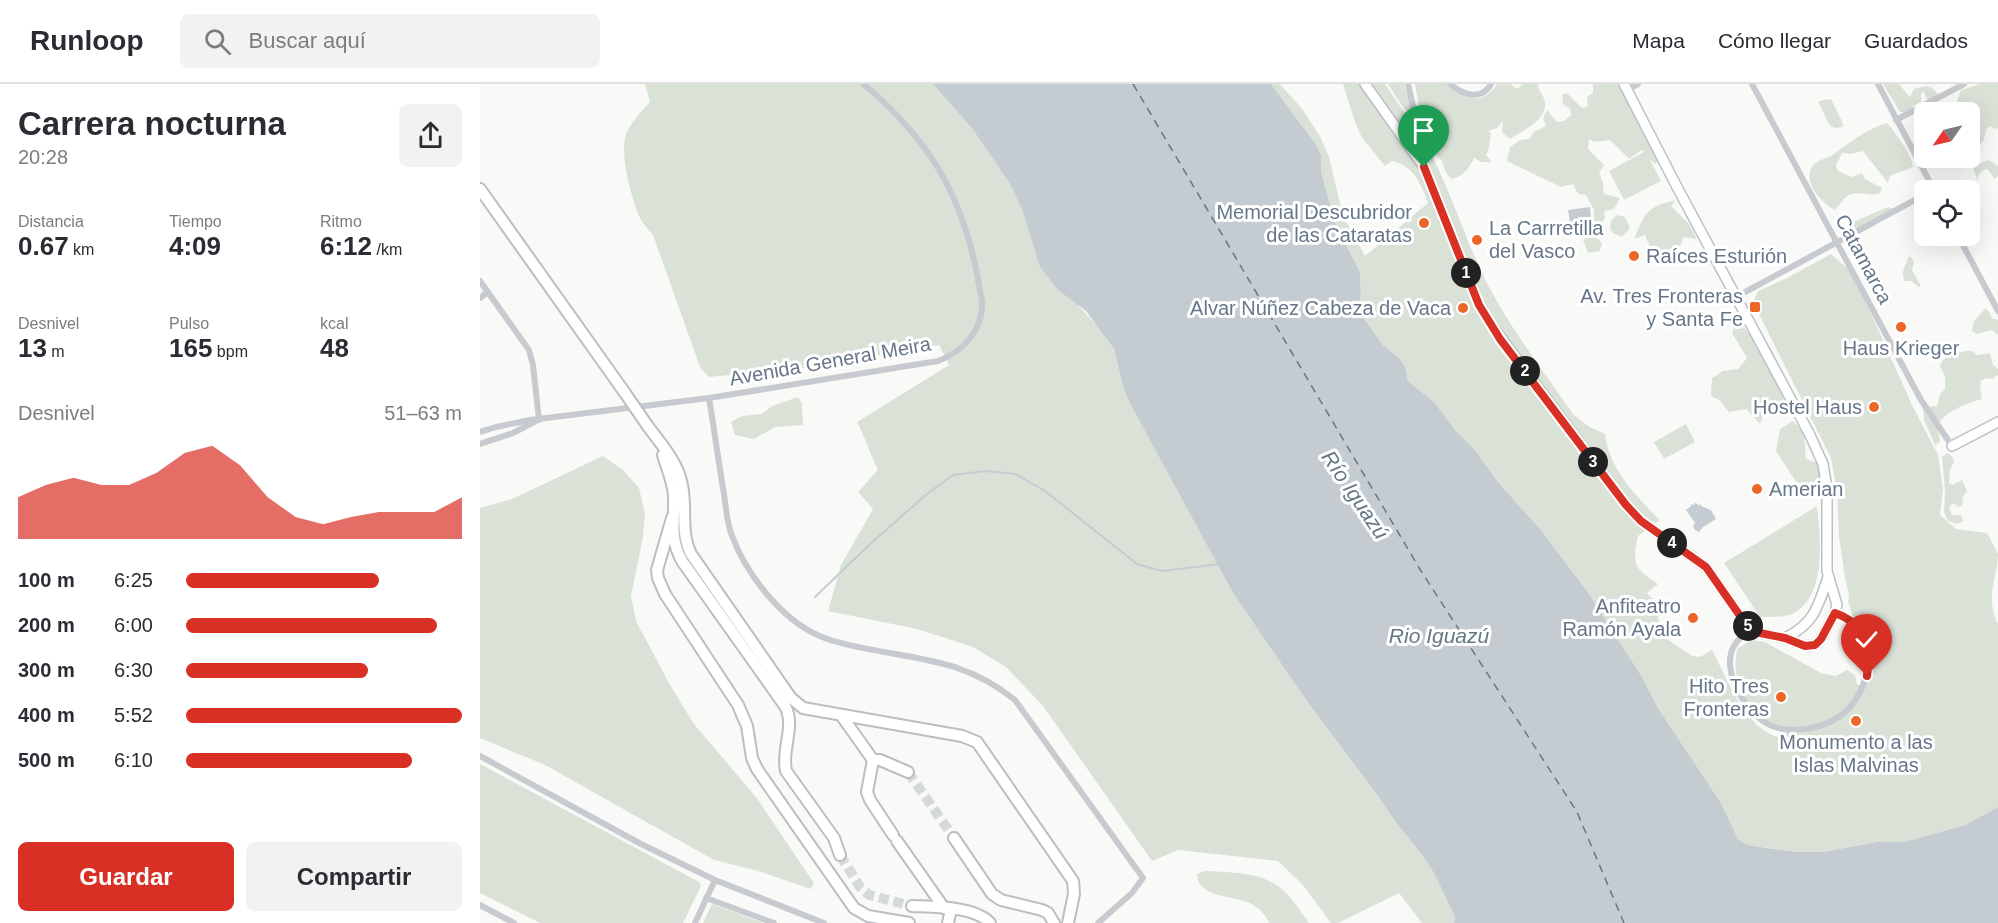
<!DOCTYPE html>
<html lang="es">
<head>
<meta charset="utf-8">
<style>
  body { margin:0; font-family:Arial,sans-serif; background:#f2f2f3; color:#2b2b33; height:100vh; display:flex; flex-direction:column; font-size:22px; white-space:nowrap }
  * { box-sizing:border-box; margin:0 }
  p { font-size:20px; color:#7c7c81 }
  .icon { flex:none; width:33px; height:33px; fill:none; stroke:currentColor; stroke-width:2; stroke-linecap:round; stroke-linejoin:round }
  .map { position:relative; flex:1; overflow:hidden }
  .sheet { display:flex; flex-direction:column; background:#fff; width:480px }
  .sheet>* { flex:none }
  .needle { width:39px; rotate:236deg }
  .buttons { position:absolute; left:1434px; top:18px; display:grid; gap:12px }
  .buttons a { display:grid; place-items:center; width:66px; height:66px; border-radius:9px; background:#fff; box-shadow:0 6px 24px #0002; font-size:30px }
  .pin { position:absolute; display:grid; place-items:center; width:51px; height:51px; color:#fff; margin:-62px -26px; border-radius:50% 50% 50% 0; rotate:-45deg; box-shadow:0 0 6px #0007 }
  .pin .icon { rotate:45deg }
  .km { position:absolute; width:30px; height:30px; margin:-15px; border-radius:50%; background:#222; color:#fff; font-size:16px; line-height:30px; text-align:center }
  .round { display:grid; place-items:center; flex:none; width:63px; height:63px; border-radius:9px; background:#f2f2f3 }
  .overview { display:flex; align-items:center; justify-content:space-between; height:102px; padding:0 18px }
  h1 { font-size:33px; font-weight:600; line-height:45px }
  .metrics { display:grid; grid-template-columns:repeat(3,1fr); gap:9px; height:102px; padding:6px 18px }
  .metrics div { display:grid; align-content:center }
  .metrics b { font-size:26px; font-weight:600 }
  .metrics small { font-size:16px; font-weight:400 }
  .metrics p { font-size:16px }
  .chart { height:168px; padding:12px 18px }
  .chart p { display:flex; justify-content:space-between }
  .chart svg { width:100%; height:108px; margin-top:6px; fill:#d93025; opacity:.7 }
  .button { display:flex; gap:12px; margin-top:auto; padding:12px 18px }
  .button a { flex:1; height:69px; border-radius:9px; background:#d93025; color:#fff; font-size:24px; font-weight:600; line-height:69px; text-align:center }
  .button a+a { background:#f2f2f3; color:#2b2b33 }
  ul { padding:0 18px; list-style:none; font-size:20px }
  li { display:grid; grid-template-columns:96px 72px 1fr; align-items:center; height:45px }
  li i { height:15px; border-radius:8px; background:#d93025 }
  header { display:flex; align-items:center; gap:36px; box-sizing:border-box; height:84px; padding:0 30px; background:#fff; border-bottom:2px solid #e1e1e2 }
  header strong { font-size:28px }
  nav { display:flex; gap:33px; margin-inline-start:auto; font-size:21px }
  .search { width:420px; height:54px; background:#f2f2f3; display:flex; align-items:center; gap:15px; box-sizing:border-box; padding:0 21px; border-radius:9px; color:#7c7c81; font-size:22px }
  main { display:flex; flex:1; min-height:0 }
  .map>svg:first-child { display:block }
  .green { fill:#dae2d8 }
  .water { fill:#c4ccd2 }
  .lines { fill:none; stroke-linecap:round; stroke-linejoin:round }
  .stream { stroke:#c4ccd2; stroke-width:2 }
  .ferry { stroke:#637884; stroke-width:1.5; stroke-dasharray:8 6; stroke-linecap:butt }
  .trunk-tunnel { stroke:#d4d9dc; stroke-width:10; stroke-dasharray:10 5; stroke-linecap:butt }
  .secondary-casing { stroke:#bbc0c5; stroke-width:12 }
  .trunk-casing { stroke:#bbbec2; stroke-width:14 }
  .minor { stroke:#c7cacf; stroke-width:6 }
  .secondary { stroke:#fff; stroke-width:9 }
  .trunk { stroke:#fff; stroke-width:10 }
  .trunk-bridge-casing { stroke:#bbbec2; stroke-width:14; stroke-linecap:butt }
  .trunk-bridge { stroke:#fff; stroke-width:10 }
  .route-casing { stroke:#fff; stroke-width:12 }
  .route { stroke:#d93025; stroke-width:8 }
  .poi-dot { fill:#ec6625; stroke:#fff; stroke-width:2 }
  .labels { text-anchor:middle; stroke-width:6; stroke-linejoin:round; paint-order:stroke }
  .poi-label { font-size:20px; fill:#67778a; stroke:#fff; text-anchor:end }
  .street-label { font-size:20px; fill:#67778a; stroke:#fff }
  .water-label { font-size:21px; font-style:italic; fill:#637884; stroke:#fff }
</style>
</head>
<body>
<header>
<strong>Runloop</strong>
<div class="search"><svg class="icon" aria-label="search" viewBox="0 0 24 24"><circle cx="10" cy="10" r="6"/><path d="M15 15l6 6"/></svg>Buscar aquí</div>
<nav><a>Mapa</a><a>Cómo llegar</a><a>Guardados</a></nav>
</header>
<main>
<section class="sheet">
<div class="overview"><div><h1>Carrera nocturna</h1><p>20:28</p></div><a class="round"><svg class="icon" aria-label="share" viewBox="0 0 24 24"><path d="M12 15V3M7 8l5-5 5 5M5 13v7h14v-7"/></svg></a></div>
<div class="metrics">
<div><p>Distancia</p><b>0.67<small> km</small></b></div>
<div><p>Tiempo</p><b>4:09</b></div>
<div><p>Ritmo</p><b>6:12<small> /km</small></b></div>
</div>
<div class="metrics">
<div><p>Desnivel</p><b>13<small> m</small></b></div>
<div><p>Pulso</p><b>165<small> bpm</small></b></div>
<div><p>kcal</p><b>48</b></div>
</div>
<div class="chart"><p><span>Desnivel</span>51–63 m</p>
<svg viewBox="0 0 160 44" preserveAspectRatio="none"><path d="M0 44V27L10 22L20 19L30 22L40 22L50 17L60 9L70 6L80 14L90 27L100 35L110 38L120 35L130 33L140 33L150 33L160 27V44z"/></svg>
</div>
<ul>
<li><b>100 m</b>6:25<i style="width:70%"></i></li>
<li><b>200 m</b>6:00<i style="width:91%"></i></li>
<li><b>300 m</b>6:30<i style="width:66%"></i></li>
<li><b>400 m</b>5:52<i style="width:100%"></i></li>
<li><b>500 m</b>6:10<i style="width:82%"></i></li>
</ul>
<div class="button"><a>Guardar</a><a>Compartir</a></div>
</section>
<div class="map">
<svg width="1518" height="839" viewBox="0 0 1518 839">
  <rect width="100%" height="100%" fill="#f9faf7"/>
  <!-- green -->
  <g class="green">
    <path d="M165 0H453L494 47 530 100 543 128 597 220 619 244 634 265 644 306 753 509 826 616 898 712 914 736 943 772 954 789 975 833 974 839H942L919 809 858 839H851L823 801 798 777 698 766 672 777 563 622 526 583 493 563 437 545 348 527 361 481 393 425 378 408 398 386C390 370 385 353 377 338L469 281 459 261 325 284 229 293 220 283 173 151C169 146 164 141 161 136 152 117 138 67 147 48 152 37 162 27 170 18Z"/>
    <path d="M791 0H800L823 26 841 54 849 73 863 132 885 172 948 119C941 100 934 82 912 77L905 82 882 54 875 38 863 0H905L944 57C940 39 939 19 935 0H970C986 15 1002 23 1017 0H1031L1037 5 1043 0H1058C1058 7 1064 11 1065 18 1067 37 1043 46 1030 55L1022 48 1023 36 1017 44 1008 47 1011 49 1009 64 1006 71 1012 78H1001L994 74C988 86 983 92 971 95L965 87 962 77 948 64C969 103 982 146 1001 187 1024 236 1062 285 1093 330L1108 342 1125 350C1129 385 1156 412 1180 436L1158 452C1152 481 1154 484 1178 500L1167 509 1180 522 1178 532 1181 551 1212 572 1220 573 1232 566C1245 591 1256 619 1276 640 1281 645 1289 649 1296 653L1310 647C1301 641 1296 642 1288 639 1272 631 1258 606 1256 588 1255 581 1256 572 1257 565L1271 556 1285 558 1341 589 1356 592 1367 586 1375 591 1377 601 1388 599V584L1368 517 1369 511 1365 494 1359 453 1357 407 1351 374 1273 218 1278 207 1305 195 1351 170 1368 185 1388 223 1433 323 1458 371 1463 405 1460 431 1476 445 1507 449C1510 455 1515 463 1518 470 1518 494 1504 510 1518 540V723L1485 741 1424 758H1396L1343 768H1318L1288 764 1268 761 1258 755 1241 719 1178 624 1162 593 1107 507 1060 445 1018 398 995 366 977 348 953 317 928 297 925 282 918 273 903 261 878 226 881 211 880 188 855 139 841 87V71L835 59Z"/>
    <path d="M908 0H924L931 22 930 30 922 22Z"/>
    <path d="M1113 0H1139L1179 77 1175 80 1169 74 1181 97 1144 116 1129 87 1164 68 1162 66 1149 75 1130 56 1114 58 1109 55 1108 65 1124 81 1119 89 1123 99 1124 110 1140 114 1134 125 1124 127 1125 134 1116 148 1113 137 1114 126 1106 111 1098 110 1093 100 1081 103 1027 77 1030 63 1040 56 1049 55 1054 48 1066 42 1063 34 1067 26 1077 38 1084 37 1091 31 1090 25 1083 20 1082 11 1087 9 1102 24 1108 22 1107 13 1113 9Z"/>
    <path d="M1403 0H1419L1430 13 1434 5C1446 1 1450 0 1458 10L1457 13 1448 17 1444 8 1441 9V18L1433 22 1429 28H1420Z"/>
    <path d="M1500 0H1518V44L1515 45 1510 42 1506 46 1503 58 1498 61 1490 59V38L1492 32 1490 28H1480L1475 23 1481 6Z"/>
    <path d="M1344 16 1351 15 1362 37 1363 43 1356 44 1350 42 1338 18Z"/>
    <path d="M1407 39C1415 48 1432 71 1433 83L1410 92 1408 99 1383 67 1371 70 1362 69 1356 81 1358 87 1372 93 1382 89 1385 95 1402 104 1399 110C1388 112 1374 105 1365 114 1361 118 1359 122 1355 126 1343 120 1324 100 1331 85 1334 76 1347 75 1354 70 1370 58 1387 45 1407 39Z"/>
    <path d="M1509 76 1518 82V92L1515 95 1507 85 1502 87 1498 92V97L1493 85 1503 78Z"/>
    <path d="M1196 116 1191 122 1209 140 1217 155 1204 153 1197 169 1171 166 1165 151 1154 155C1166 127 1167 123 1196 116Z"/>
    <path d="M1408 123 1414 125 1367 153 1361 150 1362 143Z"/>
    <path d="M1137 131 1145 133 1150 144 1142 153 1133 149 1130 145 1131 137Z"/>
    <path d="M1113 151 1122 159 1120 167 1108 169 1103 156Z"/>
    <path d="M1428 173H1431L1434 178 1432 186 1441 202 1439 203 1431 197H1425C1419 187 1427 182 1428 173Z"/>
    <path d="M1505 225 1508 226 1512 234 1518 236V251L1512 246 1497 250 1492 247 1494 237Z"/>
    <path d="M1257 237C1265 244 1271 251 1276 259 1279 264 1280 271 1283 276 1298 294 1302 298 1304 322L1297 329H1284L1280 340 1266 325 1249 328 1239 316 1231 312 1232 294 1243 287 1258 285 1267 274 1252 249Z"/>
    <path d="M1486 267H1492L1497 271 1510 269 1513 281 1518 285V291L1513 295 1506 294 1501 297 1500 303 1502 315C1490 318 1460 329 1458 343 1458 348 1460 353 1460 358L1455 361 1444 336 1443 323 1457 322 1460 310 1465 305V293L1460 281C1467 269 1474 270 1486 267Z"/>
    <path d="M318 313 322 319 323 341 295 343 274 355 255 351 251 338 262 332 282 330 292 322Z"/>
    <path d="M1313 337 1324 349 1326 375 1341 380 1342 399 1336 407 1316 398 1296 367 1300 345Z"/>
    <path d="M1206 340 1215 358 1184 375 1174 358Z"/>
    <path d="M1467 369 1472 372 1474 378 1470 386 1469 399 1472 401 1482 396 1487 407 1482 414 1483 420 1481 422 1478 423 1474 419 1469 423 1472 431H1481L1483 437 1477 440 1468 437 1464 428 1465 406 1462 373Z"/>
    <path d="M123 372 143 386 159 404 165 430 163 453 151 512 156 537 189 599 214 640 276 713 334 799 331 805 278 787 234 776 65 681 0 654V424L32 415Z"/>
    <path d="M1337 422C1340 453 1347 508 1316 528 1307 534 1290 533 1280 533L1244 479Z"/>
    <path d="M0 680 219 798 221 802 203 839H60L0 809Z"/>
    <path d="M724 787C747 788 779 788 798 802 811 811 820 827 829 839H790C785 832 781 825 773 821 757 811 717 815 717 790Z"/>
    <path d="M232 820 283 839H223Z"/>
  </g>
  <!-- water -->
  <g class="water">
    <path d="M453 0H791L835 59 841 71V87L855 139 880 188 881 211 878 226 903 261 918 273 925 282 928 297 953 317 977 348 995 366 1018 398 1060 445 1107 507 1162 593 1178 624 1241 719 1258 755 1268 761 1287 764 1318 768H1343L1396 758H1424L1485 741 1518 723V839H974L975 833 954 789 943 772 914 736 898 712 826 616 753 509 651 321 644 306 634 265 606 227 577 205 560 183 543 128 530 100 494 47Z"/>
    <path d="M1110 123 1111 135 1090 138 1088 126Z"/>
    <path d="M1215 419 1218 420V422L1221 420V422L1231 426 1236 435 1223 443 1219 448 1215 446 1213 442 1215 439 1206 426 1211 422V420L1214 421Z"/>
  </g>
  <g class="lines">
    <!-- stream -->
    <path class="stream" d="M335 513 389 461 447 410 473 391 506 387 536 390 565 407 657 480 682 487 740 480"/>
    <!-- ferry -->
    <path class="ferry" d="M653 0 941 487 1097 728 1144 839"/>
    <!-- trunk-tunnel -->
    <g class="trunk-tunnel">
      <path d="M428 688 474 754"/>
      <path d="M360 771 380 803 389 811 432 822"/>
    </g>
    <defs>
      <g id="secondary">
        <path d="M885 0 944 83 999 221 1010 239 1146 421 1161 437 1226 483 1265 539 1275 548 1305 554 1325 562 1335 561 1341 555 1355 529 1357 521 1347 487V405L1343 380 1330 351 1197 103 1144 0"/>
        <path d="M1472 362 1518 338"/>
        <path d="M1305 554C1334 540 1338 523 1348 493"/>
      </g>
      <g id="trunk">
        <path d="M0 105 145 309"/>
        <path d="M167 341C180 359 198 378 202 401 207 425 200 448 211 470L311 614 323 624 482 652 497 658 593 797 594 810 588 839"/>
        <path d="M183 371C187 385 193 397 194 412 195 438 189 453 202 477L305 622C316 642 301 665 306 687L354 754 360 771"/>
        <path d="M192 434 177 486 178 494 185 510 258 621 267 642 272 674 277 685 374 824 388 832 429 839"/>
        <path d="M361 631 393 676H400L428 688"/>
        <path d="M393 676 387 708 390 716 413 751"/>
        <path d="M474 754 512 810 521 816 562 826 568 829 574 839"/>
        <path d="M417 757 464 824"/>
        <path d="M432 822C453 823 495 822 510 839"/>
        <path d="M468 839 471 825"/>
      </g>
    </defs>
    <!-- secondary casing -->
    <use href="#secondary" class="secondary-casing"/>
    <!-- trunk casing -->
    <use href="#trunk" class="trunk-casing"/>
    <!-- minor -->
    <g class="minor">
      <path d="M970 0C982 10 1001 18 1011 0"/>
      <path d="M1272 0 1441 316 1472 362"/>
      <path d="M1398 0 1454 106"/>
      <path d="M1147 6 1158 0"/>
      <path d="M1416 36 1484 0"/>
      <path d="M925 57 937 40 928 0"/>
      <path d="M1478 152 1518 227"/>
      <path d="M0 197 49 266 53 281 59 336"/>
      <path d="M1256 213 1444 111"/>
      <path d="M0 214 8 208"/>
      <path d="M229 314C234 344 238 374 243 404 246 419 246 435 251 449 265 489 302 537 342 553 362 561 384 564 404 568 456 577 493 582 535 616L663 794 652 809 618 839"/>
      <path d="M0 348 16 343 50 336 229 314 458 277C481 268 500 250 502 224 503 217 500 208 499 201 492 156 475 107 449 70 432 46 406 18 383 0"/>
      <path d="M0 360 33 349 56 337"/>
      <path d="M1274 548C1258 550 1249 565 1250 581 1252 602 1261 615 1274 629 1285 641 1296 645 1311 646 1329 646 1348 641 1363 630 1385 611 1397 573 1381 546 1375 537 1365 533 1355 529"/>
      <path d="M0 672 161 760 235 796 344 839"/>
      <path d="M226 814 294 839"/>
      <path d="M0 821 34 839"/>
      <path d="M215 839 235 796"/>
    </g>
    <!-- secondary -->
    <use href="#secondary" class="secondary"/>
    <!-- trunk -->
    <use href="#trunk" class="trunk"/>
    <defs>
      <path id="trunk-bridge" d="M145 309 167 341"/>
    </defs>
    <!-- trunk-bridge casing -->
    <use href="#trunk-bridge" class="trunk-bridge-casing"/>
    <!-- trunk-bridge -->
    <use href="#trunk-bridge" class="trunk-bridge"/>
  </g>
  <g class="lines">
    <defs>
      <path id="route" d="M944 83 999 221 1020 255 1146 421 1161 437 1226 483 1265 539 1275 548 1305 554 1325 562 1335 561 1341 555 1355 529C1385 540 1391 561 1387 592"/>
    </defs>
    <!-- route casing -->
    <use href="#route" class="route-casing"/>
    <!-- route -->
    <use href="#route" class="route"/>
  </g>
  <!-- markers -->
  <g class="poi-dot">
    <circle cx="944" cy="139" r="6"/>
    <circle cx="997" cy="156" r="6"/>
    <circle cx="1154" cy="172" r="6"/>
    <rect x="1269" y="217" width="12" height="12" rx="3"/>
    <circle cx="983" cy="224" r="6"/>
    <circle cx="1421" cy="243" r="6"/>
    <circle cx="1394" cy="323" r="6"/>
    <circle cx="1277" cy="405" r="6"/>
    <circle cx="1213" cy="534" r="6"/>
    <circle cx="1301" cy="613" r="6"/>
    <circle cx="1376" cy="637" r="6"/>
  </g>
  <g class="labels">
    <!-- poi labels -->
    <g class="poi-label">
      <text x="932" y="135">Memorial Descubridor<tspan x="932" dy="23">de las Cataratas</tspan></text>
      <text x="1009" y="151" text-anchor="start">La Carrretilla<tspan x="1009" dy="23">del Vasco</tspan></text>
      <text x="1166" y="179" text-anchor="start">Raíces Esturión</text>
      <text x="1263" y="219">Av. Tres Fronteras<tspan x="1263" dy="23">y Santa Fe</tspan></text>
      <text x="971" y="231">Alvar Núñez Cabeza de Vaca</text>
      <text x="1421" y="271" text-anchor="middle">Haus Krieger</text>
      <text x="1382" y="330">Hostel Haus</text>
      <text x="1289" y="412" text-anchor="start">Amerian</text>
      <text x="1201" y="529">Anfiteatro<tspan x="1201" dy="23">Ramón Ayala</tspan></text>
      <text x="1289" y="609">Hito Tres<tspan x="1289" dy="23">Fronteras</tspan></text>
      <text x="1376" y="665" text-anchor="middle">Monumento a las<tspan x="1376" dy="23">Islas Malvinas</tspan></text>
    </g>
    <!-- street labels -->
    <g class="street-label">
      <text transform="translate(1384 175) rotate(62)" y="7">Catamarca</text>
      <text transform="translate(350 277) rotate(-10)" y="7">Avenida General Meira</text>
    </g>
    <!-- water labels -->
    <g class="water-label">
      <text transform="translate(875 411) rotate(56)" y="7">Río Iguazú</text>
      <text x="959" y="559">Rio Iguazú</text>
    </g>
  </g>
</svg>
<div class="buttons">
<a><svg class="needle" viewBox="-14 -14 28 28"><path d="M0-13l5 13h-10z" fill="#e53935"/><path d="M0 13l5-13h-10z" fill="#7c7c81"/></svg></a>
<a><svg class="icon" aria-label="locate" viewBox="0 0 24 24"><circle cx="12" cy="12" r="6"/><path d="M12 2v4M12 18v4M2 12h4M18 12h4"/></svg></a>
</div>
<div class="pin" style="left:944px;top:83px;background:#1e9e55"><svg class="icon" aria-label="arrive" viewBox="0 0 24 24"><path d="M6 21V4h12l-3 4 3 4H6"/></svg></div>
<div class="pin" style="left:1387px;top:592px;background:#d93025"><svg class="icon" aria-label="check" viewBox="0 0 24 24"><path d="M5 12l5 5 9-10"/></svg></div>
<b class="km" style="left:986px;top:189px">1</b>
<b class="km" style="left:1045px;top:287px">2</b>
<b class="km" style="left:1113px;top:378px">3</b>
<b class="km" style="left:1192px;top:459px">4</b>
<b class="km" style="left:1268px;top:542px">5</b>
</div>
</main>
</body>
</html>
